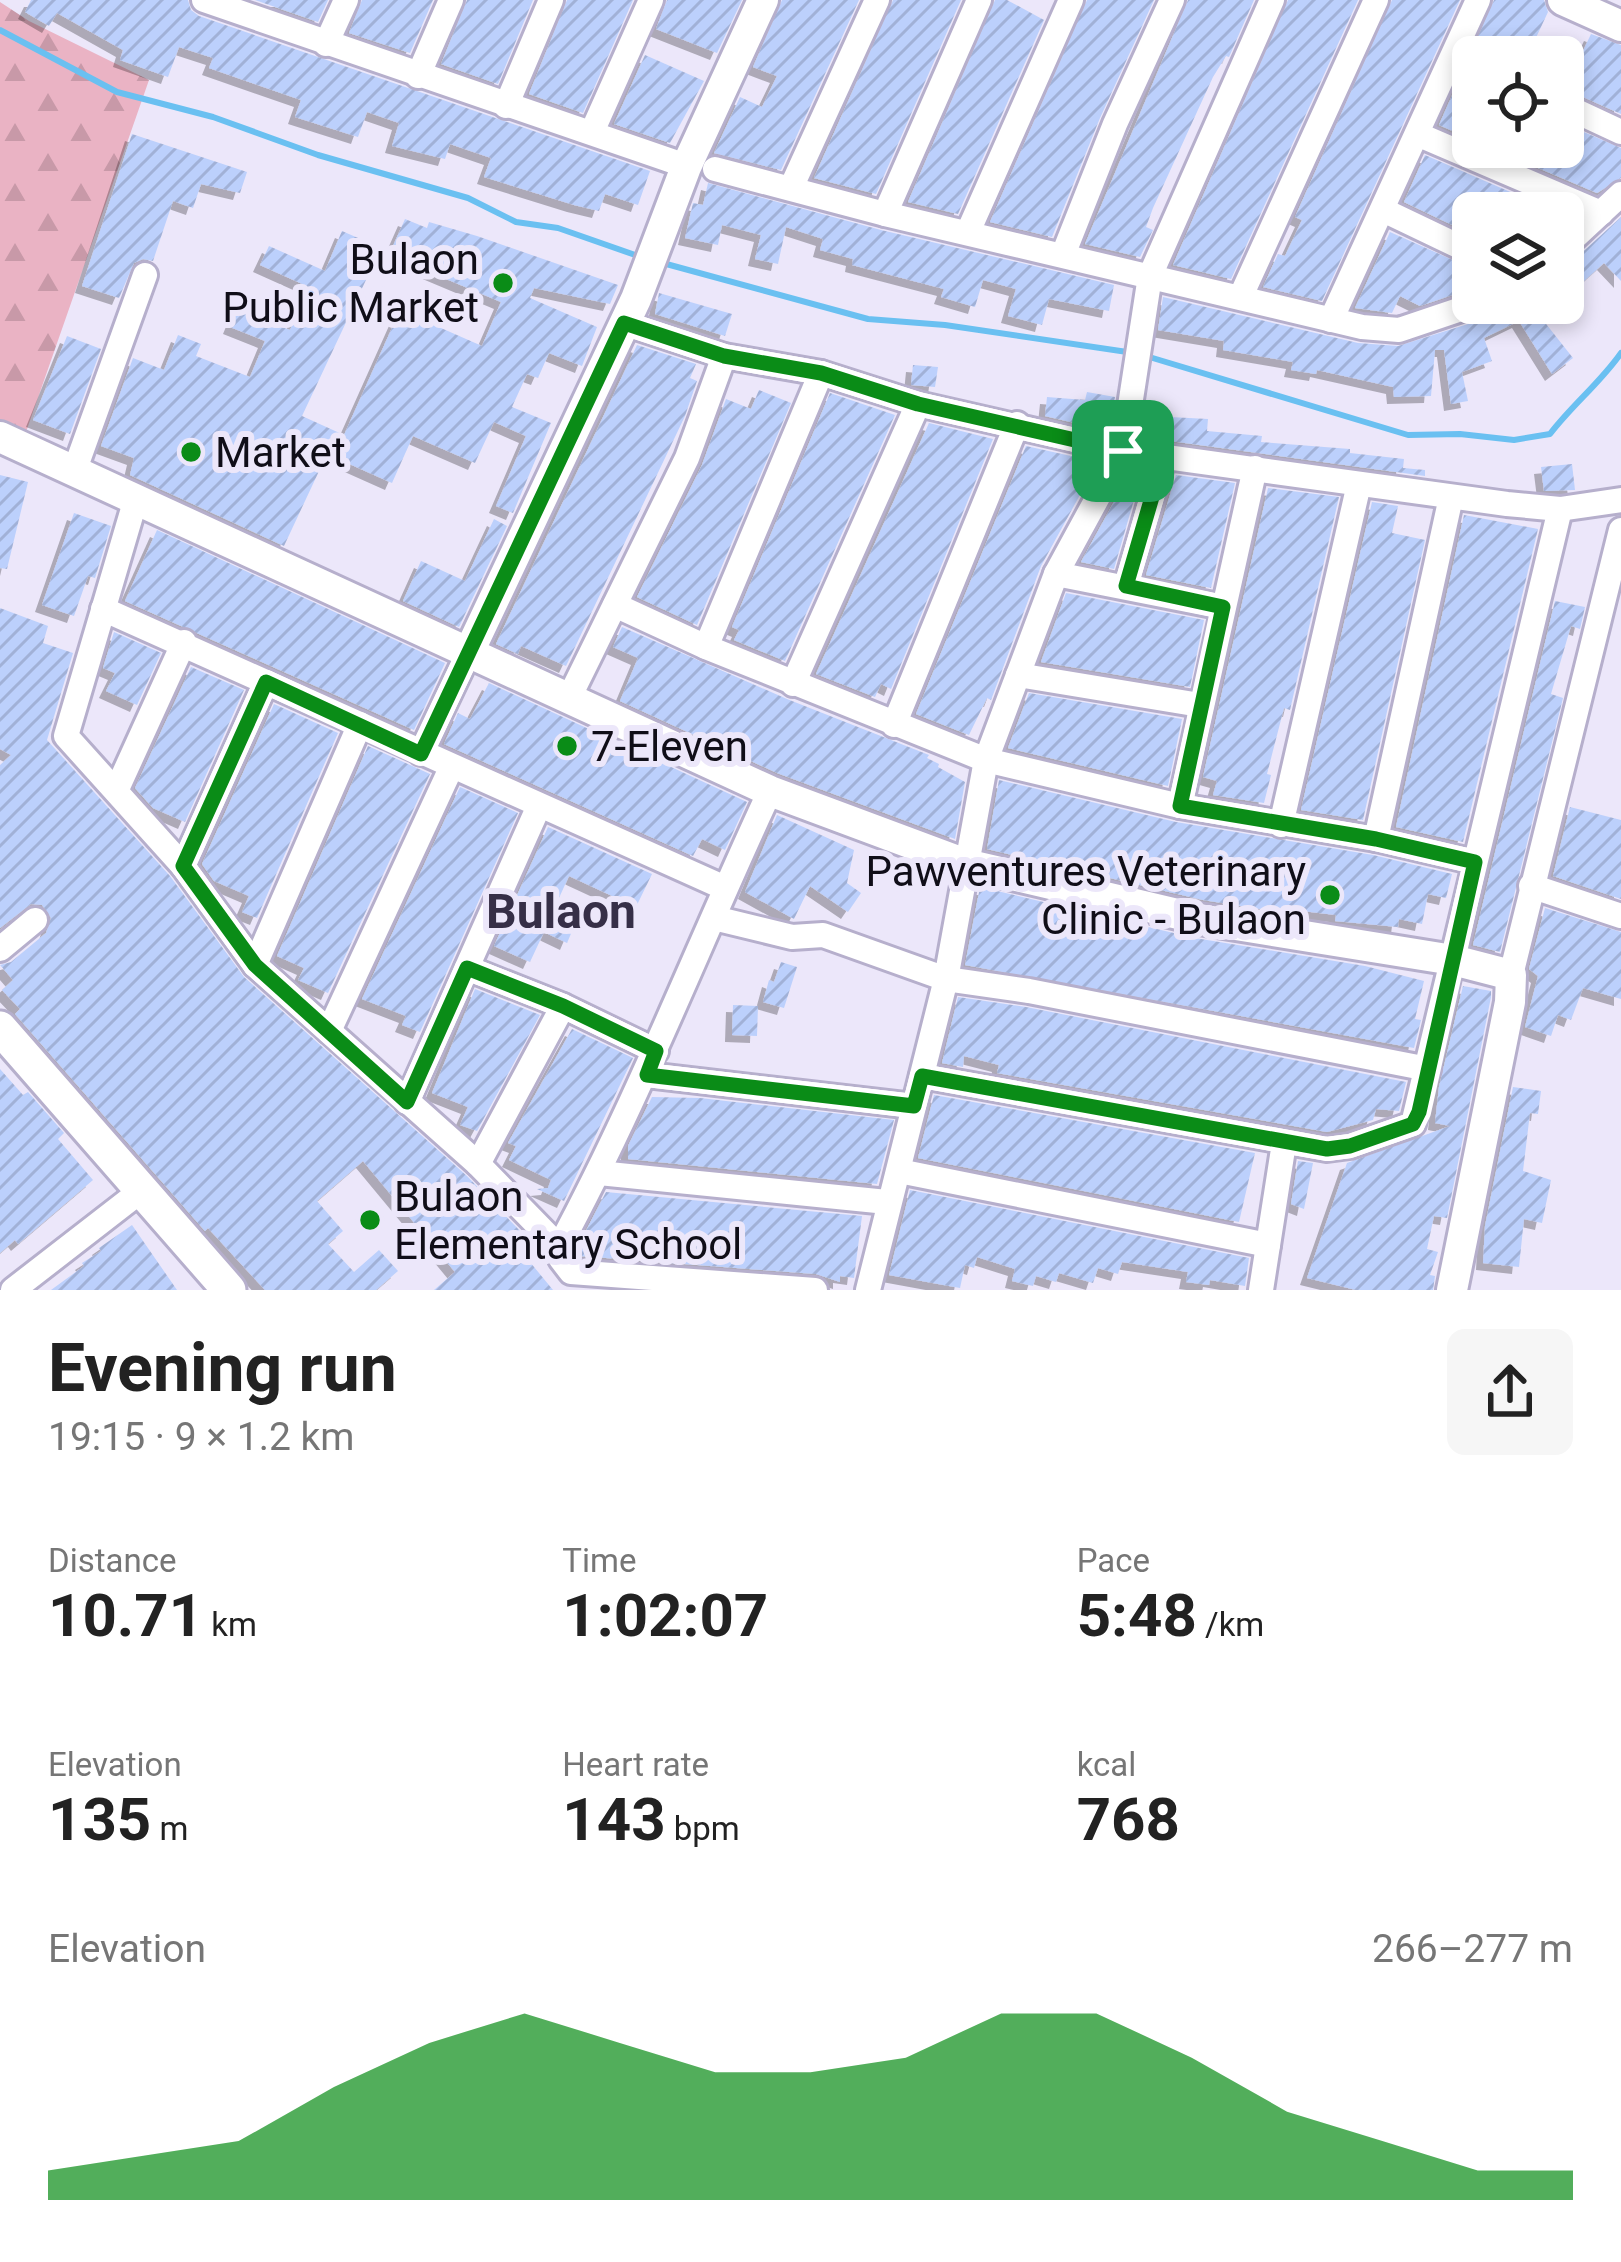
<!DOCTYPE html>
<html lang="en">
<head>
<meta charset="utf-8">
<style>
  body { margin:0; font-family:Roboto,sans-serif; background:#f6f6f6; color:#222; height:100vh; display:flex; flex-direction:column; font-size:45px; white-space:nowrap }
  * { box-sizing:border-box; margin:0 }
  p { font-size:39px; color:#767676 }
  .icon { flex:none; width:66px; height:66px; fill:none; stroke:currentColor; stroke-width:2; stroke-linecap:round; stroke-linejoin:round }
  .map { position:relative; height:1290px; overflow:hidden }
  .panel { display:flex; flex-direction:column; background:#fff; flex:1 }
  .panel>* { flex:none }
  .buttons { position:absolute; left:1452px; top:36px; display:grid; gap:24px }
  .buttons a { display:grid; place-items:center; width:132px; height:132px; border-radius:18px; background:#fff; box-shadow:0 6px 18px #0003; font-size:60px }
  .pin { position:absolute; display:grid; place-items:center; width:102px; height:102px; color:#fff; margin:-51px; border-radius:24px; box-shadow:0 6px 18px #0006 }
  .round { display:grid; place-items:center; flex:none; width:126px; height:126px; border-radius:18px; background:#f6f6f6 }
  .head { display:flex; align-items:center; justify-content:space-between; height:204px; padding:0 48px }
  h1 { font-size:66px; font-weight:700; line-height:90px }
  .figures { display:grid; grid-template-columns:repeat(3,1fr); gap:18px; height:204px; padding:12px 48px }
  .figures div { display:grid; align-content:center }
  .figures b { font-size:60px; font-weight:700 }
  .figures small { font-size:33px; font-weight:400 }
  .figures p { font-size:33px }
  .chart { height:336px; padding:24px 48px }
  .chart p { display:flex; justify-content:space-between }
  .chart svg { width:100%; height:216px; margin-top:12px; fill:#0a8c17; opacity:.7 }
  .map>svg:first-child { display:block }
  .forest { fill:url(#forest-firs) }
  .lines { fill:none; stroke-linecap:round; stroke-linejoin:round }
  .stream { stroke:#6ac0f1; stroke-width:6 }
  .building { fill:url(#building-hatch); filter:url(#shadow) }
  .minor-casing { stroke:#b6afcc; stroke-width:30 }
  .tertiary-casing { stroke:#b6afcc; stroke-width:36 }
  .secondary-casing { stroke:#b6afcc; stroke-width:39 }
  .minor { stroke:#fff; stroke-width:24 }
  .tertiary { stroke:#fff; stroke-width:30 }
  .secondary { stroke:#fff; stroke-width:33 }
  .route-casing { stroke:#fff; stroke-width:24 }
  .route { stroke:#0a8c17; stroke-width:15 }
  .poi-dot { fill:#0a8c17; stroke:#ece7fa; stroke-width:4.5 }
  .labels { text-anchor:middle; stroke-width:12; stroke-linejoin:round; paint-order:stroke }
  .poi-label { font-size:42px; fill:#100e18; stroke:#ece7fa; text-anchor:start }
  .quarter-label { font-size:48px; font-weight:bold; fill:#362f47; stroke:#ece7fa }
</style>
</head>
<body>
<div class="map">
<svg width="1621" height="1290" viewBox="0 0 1621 1290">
  <defs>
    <pattern id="forest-firs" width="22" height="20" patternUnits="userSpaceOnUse" patternTransform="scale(3)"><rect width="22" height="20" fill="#eab3c4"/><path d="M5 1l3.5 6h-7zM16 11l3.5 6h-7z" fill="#c899a8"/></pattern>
    <pattern id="building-hatch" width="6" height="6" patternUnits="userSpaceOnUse" patternTransform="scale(3)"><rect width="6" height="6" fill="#bcd0fc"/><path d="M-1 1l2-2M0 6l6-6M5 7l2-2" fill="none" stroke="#a1b1d7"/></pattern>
    <filter id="shadow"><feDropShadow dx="-7" dy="7" stdDeviation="0" flood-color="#0004"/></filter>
  </defs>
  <rect width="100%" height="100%" fill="#ece7fa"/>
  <!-- forest -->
  <path class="forest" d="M0 2 29 21 149 80 26 432 0 421Z"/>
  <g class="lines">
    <!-- stream -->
    <g class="stream">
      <path d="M0 30 117 92 213 117 318 155 468 198 516 222 558 228 641 257"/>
      <path d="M659 262 868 319 945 325 1134 353"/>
      <path d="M1146 356 1408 435 1460 434 1514 440 1550 434C1572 405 1600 383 1621 353"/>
    </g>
  </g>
  <!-- building -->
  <g class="building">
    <path d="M31 0H188L191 10 199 16 650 171 638 205 605 194 599 211 574 205 484 177 491 158 450 144 445 159 392 146 399 123 367 112 358 137 295 117 301 100 209 68 213 58 179 47 168 77 120 60 123 50 57 13 49 26 25 12Z"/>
    <path d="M255 0H328L318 22Z"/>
    <path d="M362 0H433L410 53 349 33Z"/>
    <path d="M467 0H533L498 84 441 64Z"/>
    <path d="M567 0H633L583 113 529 94Z"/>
    <path d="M667 0H742L717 53 656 29Z"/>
    <path d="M782 0H859L781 170 714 153 740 97 762 107 777 76 753 67Z"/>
    <path d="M893 0H961L876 194 814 178Z"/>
    <path d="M995 0H1007L1044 20 958 214 908 202Z"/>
    <path d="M1087 0H1154L1100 118 1052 237 990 222Z"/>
    <path d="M1188 0H1254L1229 57 1226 56 1213 77 1153 208 1146 227 1153 230 1140 257 1085 244Z"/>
    <path d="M1288 0H1358L1231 279 1173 265Z"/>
    <path d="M1392 0H1460L1322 301 1263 287 1278 254 1285 256 1302 220 1295 217Z"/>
    <path d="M1494 0H1544L1548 12 1527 57H1473V140L1439 125Z"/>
    <path d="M1591 34 1621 45V114L1565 89Z"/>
    <path d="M645 55 704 81 670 143 614 124Z"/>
    <path d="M1563 123 1621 148V178L1597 193 1489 147H1563Z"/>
    <path d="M132 134 247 172 240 193 201 184 193 208 173 201 153 261 143 259 134 263 119 298 82 286Z"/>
    <path d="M1425 155 1559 213H1473V235L1404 202Z"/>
    <path d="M708 183 881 230 1114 285 1109 311 1049 299 1042 325 1008 316 1016 289 983 280 975 307 941 297 944 289 852 265 853 259 820 250 823 239 786 227 778 264 755 259 761 235 722 225 718 245 685 238 693 203 703 205Z"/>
    <path d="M1621 217V281L1604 263 1574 290 1571 286 1563 294V264L1574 260Z"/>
    <path d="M405 219 427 228 429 222 477 236 618 285 610 304 534 288 530 298 597 327 582 366 549 353 538 378 527 374 512 407 551 423 513 513 496 506 526 436 494 422 475 463 413 436 392 483 327 454 284 546 130 475 134 458 101 446 133 358 164 370 178 335 201 344 196 356 250 377 265 341 230 327 237 310 290 330 309 287 260 265 269 246 325 271 342 231 381 248 302 416 344 435 400 310 482 346 501 302 389 255Z"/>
    <path d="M1390 232 1473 269V288L1420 306 1400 296 1392 313 1355 308Z"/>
    <path d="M659 293 732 314 725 336 655 314Z"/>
    <path d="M1163 297 1358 343 1398 346 1484 319 1507 303H1557L1539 315 1573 358 1552 374 1519 321 1484 338 1492 361 1462 372 1468 401 1451 404 1444 350H1435L1431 396 1394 397 1393 387 1317 370 1316 374 1291 370 1293 362 1223 350 1224 341 1158 330Z"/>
    <path d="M67 336 101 349 70 434 33 420Z"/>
    <path d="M637 345 696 364 690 378 697 381 685 416 566 666 521 646 518 654 496 644Z"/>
    <path d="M913 365 938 367 935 387 911 385Z"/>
    <path d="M759 390 791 403 697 625 637 597 702 465 726 399 751 409Z"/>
    <path d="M1087 392 1115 397 1109 431 1045 416 1047 397 1085 400Z"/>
    <path d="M830 393 895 415 785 661 734 640 739 630 732 627Z"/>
    <path d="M1170 417 1208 419 1207 431 1262 436 1261 442 1350 449V453L1404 459 1403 468 1425 470V476L1170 441Z"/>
    <path d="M929 423 993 439 891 689 881 684 875 697 816 674Z"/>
    <path d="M1026 446 1098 462 1041 566 991 700 987 698 969 735 916 714Z"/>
    <path d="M1572 464 1575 490 1544 491 1541 467Z"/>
    <path d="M1132 469 1142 472 1114 569 1081 562Z"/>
    <path d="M0 475 28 482 7 569 0 568Z"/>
    <path d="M1176 475 1235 483 1211 588 1146 575Z"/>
    <path d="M1268 488 1339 497 1290 710 1284 708 1267 774 1271 775 1264 803 1213 795 1217 781 1203 777Z"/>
    <path d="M1372 502 1398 506 1392 533 1425 540 1363 820 1301 810Z"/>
    <path d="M74 513 111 526 95 578 88 576 74 616 42 605Z"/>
    <path d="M1464 515 1538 529 1463 842 1396 827Z"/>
    <path d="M494 519 507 526 459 627 403 601 421 561 465 581Z"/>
    <path d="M157 530 445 663 414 730 125 601Z"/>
    <path d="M1066 593 1204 620 1190 687 1041 662Z"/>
    <path d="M1555 601 1585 607 1580 629 1571 626 1551 694 1563 698 1500 952 1473 945Z"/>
    <path d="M0 608 48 626 43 643 73 653 47 740 170 876 244 977 467 1176 523 1234 535 1248 525 1256 553 1290H434L455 1272 363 1161 317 1201 343 1231 328 1244 354 1272 379 1250 398 1271 376 1290H265L208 1228 205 1231 15 1014 20 1009 2 990 13 980 0 965 11 962 46 933 51 918 42 905 31 904 0 928V765L11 755 0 749Z"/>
    <path d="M622 627 787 699 929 755 927 758 939 764 938 767 965 782 955 839 777 773 620 701 638 658 613 647Z"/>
    <path d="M114 632 161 653 137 705 106 691 115 673 103 668Z"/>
    <path d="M191 667 244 690 185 822 153 808 135 788Z"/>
    <path d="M489 683 747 802 725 850 702 839 693 856 444 744 458 713 470 719Z"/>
    <path d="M1029 693 1182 719 1168 786 1008 748Z"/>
    <path d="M274 704 338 733 257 918 242 912 249 896 214 881 202 864Z"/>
    <path d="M368 746 430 774 328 993 298 980 304 968 277 956Z"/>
    <path d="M999 780 1176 822 1373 855 1452 874 1446 898 1428 894 1422 924 1399 919 1398 927 1335 921 1336 915 1285 909 1284 913 1203 900 987 849Z"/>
    <path d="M460 787 518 813 420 1032 402 1025 406 1016 362 999Z"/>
    <path d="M1570 807 1621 820V899L1553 876Z"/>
    <path d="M777 815 854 850 847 883 861 893 848 912 810 886 794 919 745 892Z"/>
    <path d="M548 827 652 874 636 907 569 876 553 911 576 922 567 943 544 932 530 962 494 946Z"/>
    <path d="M980 887 1052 904 1050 911 1092 920 1093 914 1195 938 1365 966 1424 981 1415 1019 1421 1020 1414 1048 965 965Z"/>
    <path d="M1545 908 1621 932V999L1583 988 1571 1020 1558 1015 1551 1036 1525 1027 1538 976 1529 969Z"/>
    <path d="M781 962 797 967 784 1008 763 1002 769 980 774 982Z"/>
    <path d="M1463 986 1491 991V997L1447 1218 1434 1216 1427 1249 1438 1252 1430 1275 1435 1276 1433 1290H1356L1307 1278 1347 1163 1450 1126 1435 1123 1439 1087Z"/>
    <path d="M475 989 540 1015 477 1131 460 1125 468 1107 432 1093Z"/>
    <path d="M958 997 1026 1007 1406 1082 1399 1111 1376 1109 1373 1120 1327 1132 997 1073 999 1065 964 1056 963 1067 942 1063Z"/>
    <path d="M733 1005 758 1006 757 1036 732 1035Z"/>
    <path d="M572 1029 633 1058 564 1201 537 1189 548 1188 551 1180 509 1160 516 1146 508 1143Z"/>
    <path d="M0 1069 23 1095 28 1092 64 1133 58 1139 93 1180 18 1244 15 1240 0 1253Z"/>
    <path d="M1513 1087 1541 1091 1538 1114 1530 1113 1523 1171 1551 1180 1542 1223 1524 1219 1519 1267 1483 1263 1485 1226Z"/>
    <path d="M934 1095 1255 1153 1239 1222 918 1158Z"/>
    <path d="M652 1097 700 1098 894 1120 877 1184 628 1159V1146Z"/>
    <path d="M1298 1161 1313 1163 1304 1209 1291 1204Z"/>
    <path d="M910 1190 1249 1258 1245 1286 1210 1280 1209 1285 1186 1282 1188 1272 1122 1262 1118 1274 1098 1268 1093 1283 1059 1273 1056 1282 1036 1276 1033 1286 1012 1281 1015 1269 977 1257 974 1268 965 1265 960 1288 889 1275Z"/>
    <path d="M606 1192 862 1216 854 1278 840 1276V1282L816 1274 580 1256 578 1246Z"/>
    <path d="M132 1225 177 1290H51L84 1266 82 1263 101 1251 99 1248Z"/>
  </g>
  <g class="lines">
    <defs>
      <g id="minor">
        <path d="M204 0 672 161"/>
        <path d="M326 44 346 0"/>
        <path d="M418 76 451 0"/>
        <path d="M1563 105 1621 132"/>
        <path d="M506 106 551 0"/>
        <path d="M592 132 651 0"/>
        <path d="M1417 134 1601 213"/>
        <path d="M715 169 885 214 1362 327 1399 330 1479 303"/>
        <path d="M791 188 877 0"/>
        <path d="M1383 210 1473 253"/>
        <path d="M885 214 979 0"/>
        <path d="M968 232 1071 0"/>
        <path d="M1563 248 1621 194"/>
        <path d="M1063 255 1115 124 1172 0"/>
        <path d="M1241 296 1376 0"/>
        <path d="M1331 320 1478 0"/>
        <path d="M624 323 724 356 821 373 918 404 1123 451 1507 504 1560 509 1621 500"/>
        <path d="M74 472 145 275"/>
        <path d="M135 502 66 736 183 866 255 965 478 1164 559 1247 561 1259 571 1272 815 1290"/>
        <path d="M1056 574 1223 607"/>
        <path d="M1126 586 1164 456"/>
        <path d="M615 605 706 647 986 760 1180 806 1376 839 1475 862"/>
        <path d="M103 609 725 888"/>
        <path d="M706 647 821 373"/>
        <path d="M1018 675 1200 705"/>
        <path d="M793 684 918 404"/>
        <path d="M569 698 687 458 724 356"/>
        <path d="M894 725 1017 424"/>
        <path d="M421 753 469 652"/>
        <path d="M117 789 184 642"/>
        <path d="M1180 806 1255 468"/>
        <path d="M1281 825 1359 484"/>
        <path d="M1376 839 1451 497"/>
        <path d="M183 866 266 682"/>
        <path d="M1531 886 1621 916"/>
        <path d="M714 918 792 937 823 935 946 979 1029 991 1428 1069"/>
        <path d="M0 949 35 920"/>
        <path d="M255 965 360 724"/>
        <path d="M467 968 563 1006 656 1051"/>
        <path d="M1511 975 1621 530"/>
        <path d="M329 1031 451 768"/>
        <path d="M647 1075 913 1106"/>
        <path d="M922 1076 1327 1149 1350 1146 1413 1124 1560 509"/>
        <path d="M407 1102 538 808"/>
        <path d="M478 1164 563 1006"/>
        <path d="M899 1171 1268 1245"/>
        <path d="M599 1173 887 1202"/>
        <path d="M559 1247C639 1099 699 943 770 791"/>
        <path d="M13 1290 142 1190"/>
        <path d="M868 1290 946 979 986 760 1056 574 1123 451 1150 276 1272 0"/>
        <path d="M1261 1290 1284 1143"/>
      </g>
      <g id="tertiary">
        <path d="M1563 0 1621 26"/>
        <path d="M0 437 770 791 966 864 1199 919 1453 960 1511 975 1510 1002 1452 1290"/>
        <path d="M469 652 636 299 686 167 763 0"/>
      </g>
      <path id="secondary" d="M0 1028 229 1290"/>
    </defs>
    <!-- minor casing -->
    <use href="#minor" class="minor-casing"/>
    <!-- tertiary casing -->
    <use href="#tertiary" class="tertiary-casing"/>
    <!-- secondary casing -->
    <use href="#secondary" class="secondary-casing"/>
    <!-- minor -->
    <use href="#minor" class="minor"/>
    <!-- tertiary -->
    <use href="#tertiary" class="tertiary"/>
    <!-- secondary -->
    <use href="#secondary" class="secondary"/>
  </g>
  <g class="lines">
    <defs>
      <path id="route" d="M624 323 724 356 821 373 918 404 1123 451 1164 456 1126 586 1223 607 1180 806 1376 839 1475 862 1419 1112 1413 1124 1350 1146 1327 1149 922 1076 914 1106 647 1075 656 1051 563 1006 467 968 407 1102 255 965 183 866 266 682 421 754Z"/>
    </defs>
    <!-- route casing -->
    <use href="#route" class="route-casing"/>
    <!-- route -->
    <use href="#route" class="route"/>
  </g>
  <!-- markers -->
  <g class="poi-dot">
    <circle cx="503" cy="283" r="12"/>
    <circle cx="191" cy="452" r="12"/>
    <circle cx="567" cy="746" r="12"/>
    <circle cx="1330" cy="895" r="12"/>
    <circle cx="370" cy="1220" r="12"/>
  </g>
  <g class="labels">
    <!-- poi labels -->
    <g class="poi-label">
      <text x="479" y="274" text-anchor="end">Bulaon<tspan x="479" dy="48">Public Market</tspan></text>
      <text x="215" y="467">Market</text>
      <text x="591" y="761">7-Eleven</text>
      <text x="1306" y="886" text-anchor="end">Pawventures Veterinary<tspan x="1306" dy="48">Clinic - Bulaon</tspan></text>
      <text x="394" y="1211">Bulaon<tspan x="394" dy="48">Elementary School</tspan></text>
    </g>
    <!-- quarter labels -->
    <g class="quarter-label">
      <text x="561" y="928">Bulaon</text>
    </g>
  </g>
</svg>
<div class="buttons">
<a><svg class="icon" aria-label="locate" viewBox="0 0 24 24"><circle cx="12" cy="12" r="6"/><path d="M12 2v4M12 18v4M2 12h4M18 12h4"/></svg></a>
<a><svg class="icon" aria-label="layers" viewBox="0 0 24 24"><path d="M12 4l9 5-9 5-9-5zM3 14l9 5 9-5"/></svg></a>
</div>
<div class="pin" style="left:1123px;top:451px;background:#1e9e55"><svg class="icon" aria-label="arrive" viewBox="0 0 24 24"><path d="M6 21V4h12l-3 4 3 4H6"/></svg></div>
</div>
<section class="panel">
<div class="head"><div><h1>Evening run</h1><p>19:15 · 9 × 1.2 km</p></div><a class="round"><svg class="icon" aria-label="share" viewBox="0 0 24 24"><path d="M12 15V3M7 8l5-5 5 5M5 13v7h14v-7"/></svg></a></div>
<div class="figures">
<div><p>Distance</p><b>10.71<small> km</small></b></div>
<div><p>Time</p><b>1:02:07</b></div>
<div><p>Pace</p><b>5:48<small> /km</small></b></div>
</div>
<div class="figures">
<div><p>Elevation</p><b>135<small> m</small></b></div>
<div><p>Heart rate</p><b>143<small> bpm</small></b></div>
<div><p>kcal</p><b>768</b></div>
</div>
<div class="chart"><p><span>Elevation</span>266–277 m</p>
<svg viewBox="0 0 160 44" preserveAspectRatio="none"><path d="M0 44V38L10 35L20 32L30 21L40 12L50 6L60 12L70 18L80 18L90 15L100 6L110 6L120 15L130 26L140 32L150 38L160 38V44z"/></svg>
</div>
</section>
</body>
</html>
